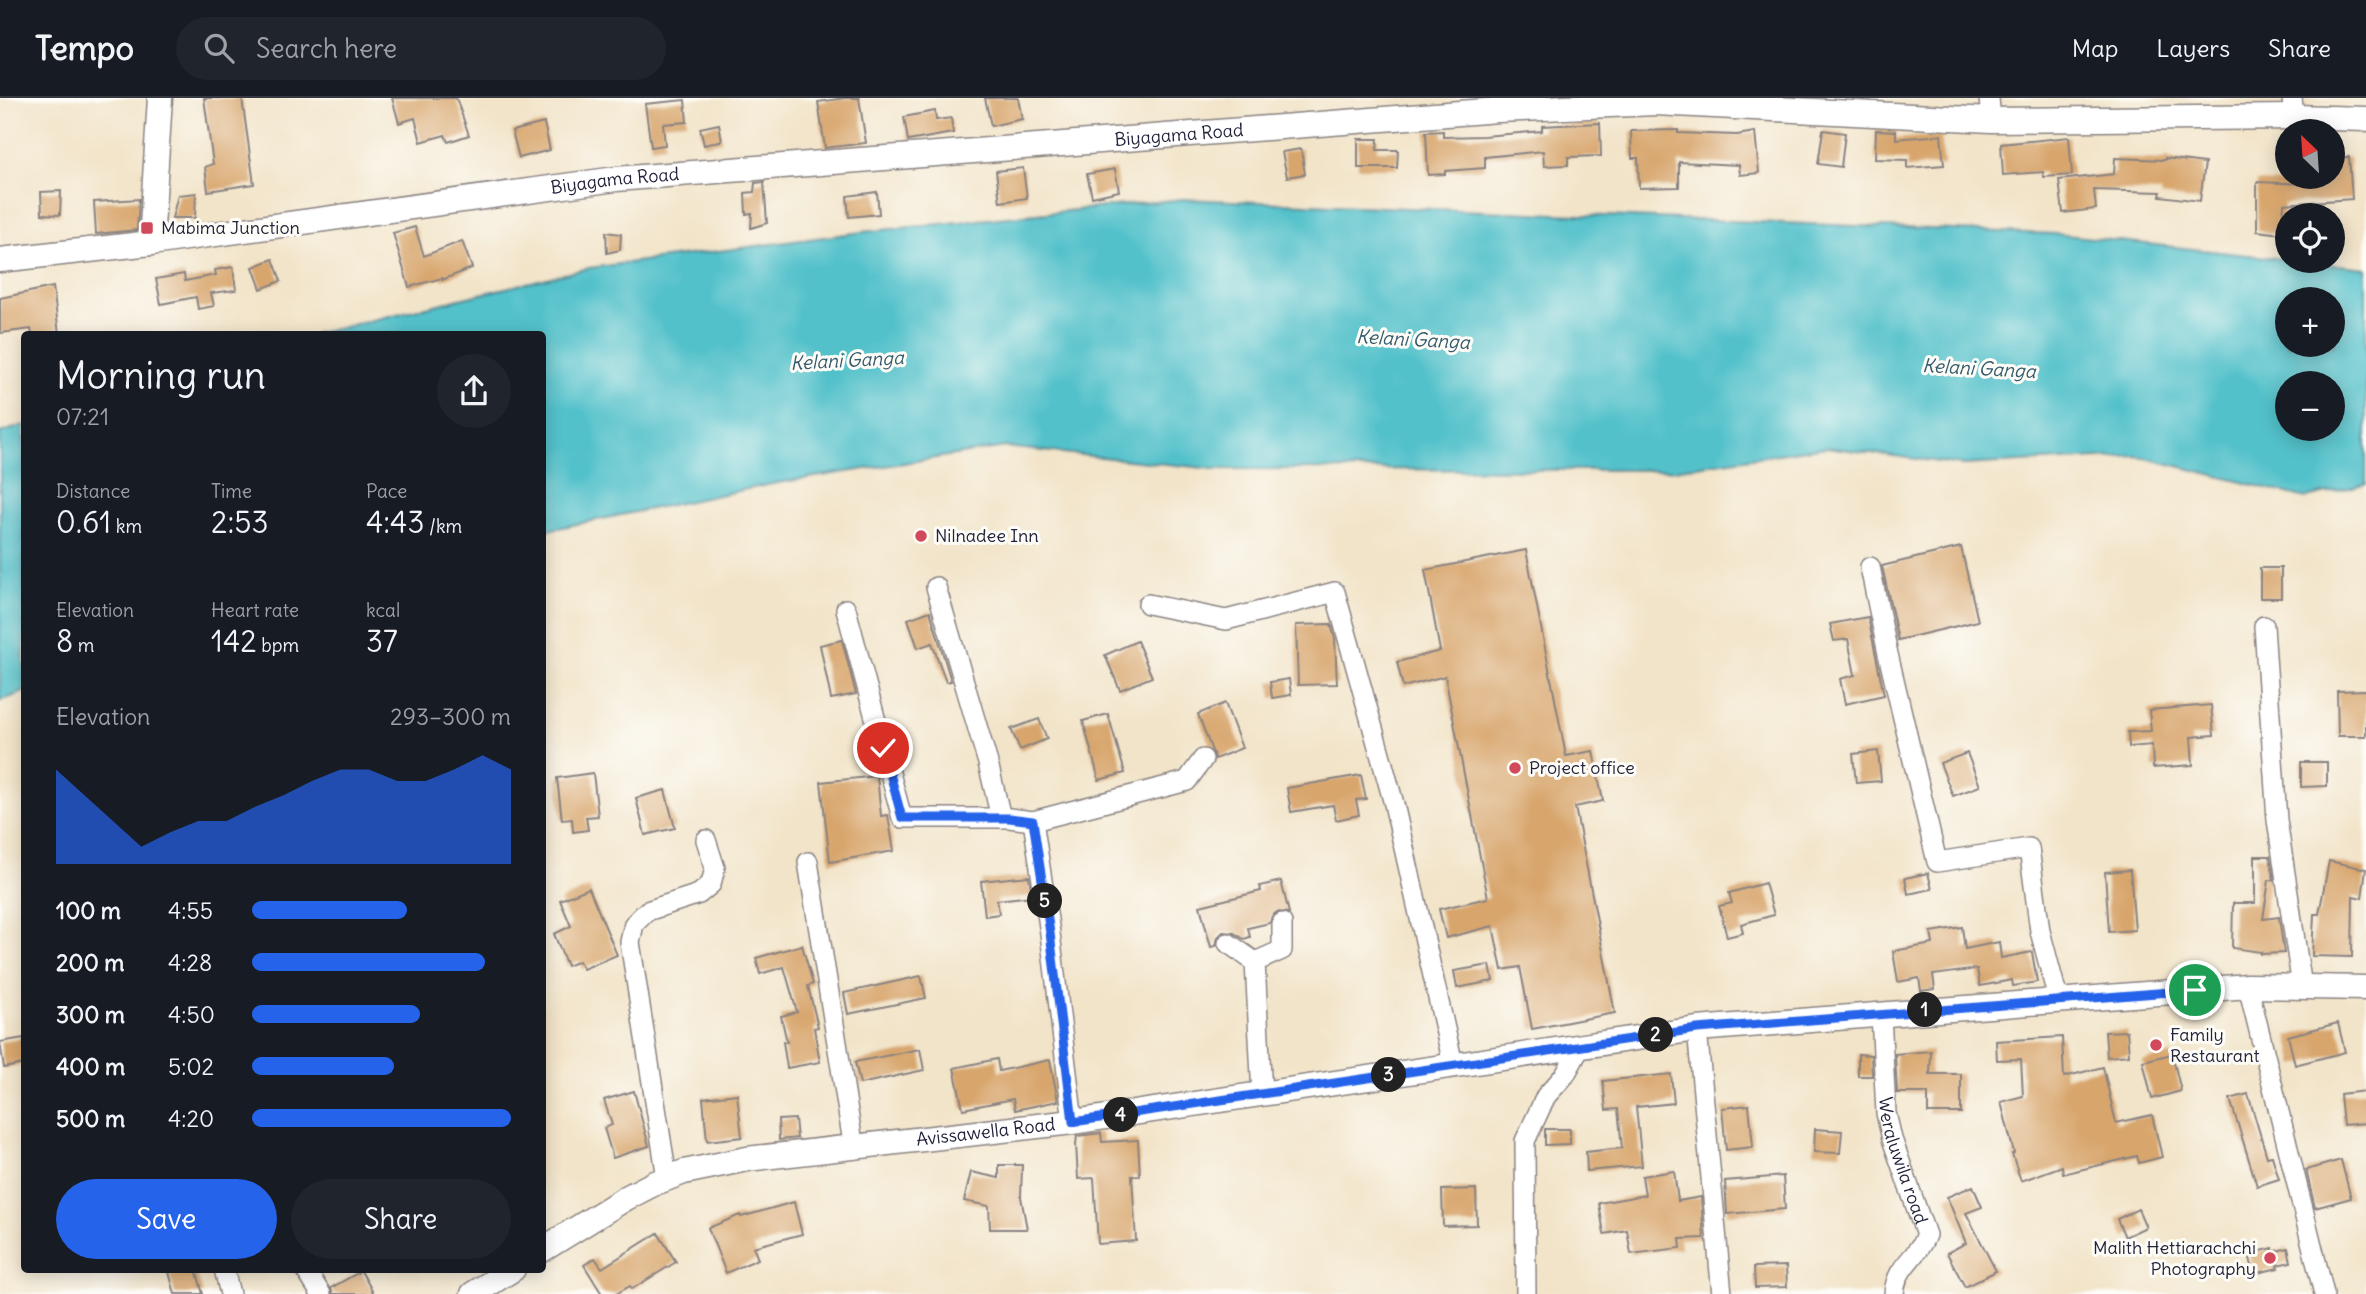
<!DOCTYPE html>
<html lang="en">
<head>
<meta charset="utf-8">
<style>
  body { margin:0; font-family:Delius,sans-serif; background:#20242c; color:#f1f3f6; height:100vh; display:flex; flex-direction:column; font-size:26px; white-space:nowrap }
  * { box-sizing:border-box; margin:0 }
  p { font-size:23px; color:#9ea1a6 }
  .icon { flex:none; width:38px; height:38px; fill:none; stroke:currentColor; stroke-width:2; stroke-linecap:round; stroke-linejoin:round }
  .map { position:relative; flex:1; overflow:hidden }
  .panel { position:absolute; left:21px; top:233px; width:525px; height:942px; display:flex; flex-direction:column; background:#171b24; border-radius:7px; box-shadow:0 4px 18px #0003 }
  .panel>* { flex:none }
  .needle { width:46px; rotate:335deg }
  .fabs { position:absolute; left:2275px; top:21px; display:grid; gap:14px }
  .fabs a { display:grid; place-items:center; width:70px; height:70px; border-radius:50%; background:#171b24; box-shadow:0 4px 18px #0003; font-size:35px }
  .pin { position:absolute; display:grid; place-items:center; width:60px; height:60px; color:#fff; margin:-30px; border:4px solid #fff; border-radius:50%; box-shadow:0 2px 7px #0007 }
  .km { position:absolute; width:35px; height:35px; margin:-18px; border-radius:50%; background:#222; color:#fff; font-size:19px; line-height:35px; text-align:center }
  .round { display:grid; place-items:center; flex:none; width:74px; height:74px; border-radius:37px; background:#20242c }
  .head { display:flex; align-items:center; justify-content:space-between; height:119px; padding:0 35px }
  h1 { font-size:38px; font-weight:600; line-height:52px }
  .figures { display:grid; grid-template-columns:repeat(3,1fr); gap:10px; height:119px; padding:7px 35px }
  .figures div { display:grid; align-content:center }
  .figures b { font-size:30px; font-weight:600 }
  .figures small { font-size:19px; font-weight:400 }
  .figures p { font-size:19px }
  .chart { height:196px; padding:14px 35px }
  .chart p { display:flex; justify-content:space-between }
  .chart svg { width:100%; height:126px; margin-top:7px; fill:#2563eb; opacity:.7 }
  .cta { display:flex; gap:14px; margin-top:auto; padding:14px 35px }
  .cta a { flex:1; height:80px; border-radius:42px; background:#2563eb; color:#fff; font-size:28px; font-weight:600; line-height:80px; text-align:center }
  .cta a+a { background:#20242c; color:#f1f3f6 }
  ul { padding:0 35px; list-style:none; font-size:23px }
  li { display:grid; grid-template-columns:112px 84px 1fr; align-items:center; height:52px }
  li i { height:18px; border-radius:9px; background:#2563eb }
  header { display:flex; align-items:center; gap:42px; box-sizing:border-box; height:98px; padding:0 35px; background:#171b24; border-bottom:2px solid #363941 }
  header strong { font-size:33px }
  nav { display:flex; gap:38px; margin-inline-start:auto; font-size:24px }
  .search { width:490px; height:63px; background:#20242c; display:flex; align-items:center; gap:18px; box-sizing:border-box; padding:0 24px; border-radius:38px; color:#9ea1a6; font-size:26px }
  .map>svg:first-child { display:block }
  .water { fill:#53c1ca; stroke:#3a7282; stroke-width:2; fill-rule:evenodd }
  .building { fill:#d8a66d }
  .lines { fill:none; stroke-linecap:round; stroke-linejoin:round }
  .minor-casing { stroke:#8a8382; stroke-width:22 }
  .major-casing { stroke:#8a8382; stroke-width:27 }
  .minor { stroke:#fff; stroke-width:19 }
  .major { stroke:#fff; stroke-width:24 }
  .route-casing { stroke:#fff; stroke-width:14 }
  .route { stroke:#2563eb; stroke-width:9 }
  .poi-dot { fill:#d1495b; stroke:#fdfcf7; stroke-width:2.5 }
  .labels { text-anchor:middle; stroke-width:6; stroke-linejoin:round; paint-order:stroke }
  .street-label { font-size:18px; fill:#22223b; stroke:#fdfcf7 }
  .poi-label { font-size:18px; fill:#22223b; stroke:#fdfcf7; text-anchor:start }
  .water-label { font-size:19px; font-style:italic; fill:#335a6d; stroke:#fdfcf7 }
</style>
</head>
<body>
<header>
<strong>Tempo</strong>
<div class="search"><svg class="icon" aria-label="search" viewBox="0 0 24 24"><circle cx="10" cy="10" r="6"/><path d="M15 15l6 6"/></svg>Search here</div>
<nav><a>Map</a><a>Layers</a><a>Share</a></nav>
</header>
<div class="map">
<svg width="2366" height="1196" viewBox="0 0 2366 1196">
  <rect width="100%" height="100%" fill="#fdfcf7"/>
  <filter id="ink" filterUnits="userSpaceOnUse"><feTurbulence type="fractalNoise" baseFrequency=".0143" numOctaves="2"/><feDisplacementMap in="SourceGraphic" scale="14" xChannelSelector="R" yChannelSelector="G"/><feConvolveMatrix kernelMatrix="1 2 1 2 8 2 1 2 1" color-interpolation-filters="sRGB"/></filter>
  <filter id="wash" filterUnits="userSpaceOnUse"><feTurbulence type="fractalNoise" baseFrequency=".00686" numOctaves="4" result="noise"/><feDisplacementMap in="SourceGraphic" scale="28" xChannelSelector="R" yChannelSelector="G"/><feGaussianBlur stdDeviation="1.57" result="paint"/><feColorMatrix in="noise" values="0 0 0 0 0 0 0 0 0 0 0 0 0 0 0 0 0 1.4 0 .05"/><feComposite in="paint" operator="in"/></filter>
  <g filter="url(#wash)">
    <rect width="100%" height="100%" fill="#f2e4c9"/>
    <!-- water -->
    <g class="water">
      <path d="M1183 101 2056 136 2366 170V386L2306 400 2138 358 1962 367 1826 349 1669 372 1214 371 1005 349 777 385 543 433 542 236H314L589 170 862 134ZM2287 201H2333V247H2287ZM2287 285H2333V331H2287Z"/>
      <path d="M24 327V594L0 603V335Z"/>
    </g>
    <g id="blocks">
      <!-- building -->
      <g class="building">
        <path d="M204 0H242L254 86 208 93 205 69 213 66Z"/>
        <path d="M392 0H456L469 37 448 44 445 37 421 44 415 20 399 25Z"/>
        <path d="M845 0H859L866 45 825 50 818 4Z"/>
        <path d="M985 0H1018L1022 21 991 28Z"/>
        <path d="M685 2 687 24 663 26 665 47 651 49 645 6Z"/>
        <path d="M935 13 936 22 951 20 953 35 908 43 904 19Z"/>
        <path d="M544 25 550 52 519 60 512 33Z"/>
        <path d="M1600 25 1601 58 1568 59V67L1544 68 1543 53 1485 59V70L1445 73V76L1428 77 1426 34 1443 33V39L1484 38 1542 33V28Z"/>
        <path d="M719 26 722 43 704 47 700 30Z"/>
        <path d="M1678 32V35L1737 37 1755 34 1759 75 1740 77 1739 67 1679 64V89L1639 90 1638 60H1632L1631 33Z"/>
        <path d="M1823 32 1845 35 1841 69 1818 66Z"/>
        <path d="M1876 32 1896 33V41L1941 37 1944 67 1907 70V62L1875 61Z"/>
        <path d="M2069 39 2072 77 2044 79 2043 74 2003 77 2001 46Z"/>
        <path d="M1358 41H1378L1377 52H1398L1397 70H1358Z"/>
        <path d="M1301 51 1305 76 1287 79 1282 54Z"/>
        <path d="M2349 59 2352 101 2284 106 2282 136 2257 133V84L2306 86V79H2333V60Z"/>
        <path d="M2115 60 2165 62V60L2205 65 2200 103 2160 98 2161 94 2094 92 2096 111 2063 115 2059 82 2114 76Z"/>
        <path d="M1023 70 1027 100 1000 104 996 73Z"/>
        <path d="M1115 71 1119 93 1092 99 1087 76Z"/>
        <path d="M764 84 767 125 751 130 752 115 746 116 745 95 754 94 755 85Z"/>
        <path d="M61 93 60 117 42 116 41 94Z"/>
        <path d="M877 94 879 116 849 119 847 98Z"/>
        <path d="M196 95 195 120H172L178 97Z"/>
        <path d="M139 101 137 132 96 136 94 104Z"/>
        <path d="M415 129 424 158 462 143 472 170 442 182V180L409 189 393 135Z"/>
        <path d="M606 134 621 136 620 152 607 155Z"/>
        <path d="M273 161 281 183 261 191 253 169Z"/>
        <path d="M233 169 236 192 211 195 214 208 198 211 196 199 161 206 156 181 184 176 185 183 216 177 215 172Z"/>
        <path d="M53 189 59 236H32L31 231 0 235V200Z"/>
        <path d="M1961 449 1978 523 1898 542 1882 468Z"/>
        <path d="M1526 452 1566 658 1593 653 1603 703 1575 709 1615 915 1532 931 1520 869 1502 872 1493 828 1446 840 1439 811 1488 800 1445 578 1403 589 1397 564 1440 553 1425 472Z"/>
        <rect x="2260" y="470" width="21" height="30"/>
        <path d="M930 513 951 583 946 584 932 545 918 550 908 521Z"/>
        <path d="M1868 519 1884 597 1845 606 1840 581 1855 577 1848 541 1834 543 1830 526Z"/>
        <path d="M1331 526 1335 541 1337 586 1298 587 1296 527Z"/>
        <path d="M842 542 856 596 831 601 820 547Z"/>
        <path d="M1137 543 1152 579 1120 592 1105 557Z"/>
        <path d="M1289 581 1291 597 1272 600 1270 584Z"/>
        <path d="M2366 592V638H2338L2337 593Z"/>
        <path d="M1225 605 1242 650 1215 661 1198 616Z"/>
        <path d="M2211 607 2214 637 2191 639 2193 667 2153 670 2152 647 2129 649 2128 634 2151 633 2149 612Z"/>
        <path d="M1108 616 1125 675 1099 682 1083 623Z"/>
        <path d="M1039 621 1047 641 1020 652 1011 631Z"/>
        <path d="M1878 653 1881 683 1856 685 1853 656Z"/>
        <path d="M1967 655 1980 688 1953 698 1940 665Z"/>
        <path d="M2301 664H2327V688L2301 689Z"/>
        <path d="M593 675 598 718 586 719 588 732 573 734 572 721 562 722 557 680Z"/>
        <path d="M1361 677 1366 701 1356 702 1359 717 1336 722 1333 707 1291 714 1287 690Z"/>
        <path d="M877 678 881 718 888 717 894 753 830 764 821 684Z"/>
        <path d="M665 692 675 730 645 737 636 700Z"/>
        <path d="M2255 758H2270L2274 782H2269L2263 821 2279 819 2284 855 2261 856V854L2232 850 2233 805H2255Z"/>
        <path d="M2329 763 2366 771 2362 800 2353 798 2352 859 2312 858 2314 816H2319Z"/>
        <path d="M2130 772 2135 832 2109 834 2105 774Z"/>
        <path d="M1928 775 1932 791 1908 796 1905 780Z"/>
        <path d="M1029 778 1032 798 997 802 999 816 985 818 981 783Z"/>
        <path d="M1281 783 1289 815 1277 814 1272 818 1270 825 1248 830 1250 839 1244 841 1234 835 1223 834 1218 839 1216 848 1211 849 1200 808 1261 793 1260 788Z"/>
        <path d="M1765 785 1774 817 1741 826 1743 835 1727 839 1719 808 1732 805 1729 795Z"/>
        <path d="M589 790 617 857 583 871 579 863 567 868 554 836 571 828 560 802Z"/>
        <path d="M1962 829 1965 851 1999 844 2001 860 2032 854 2037 884 2013 888 2012 882 1980 888 1977 871 1933 877 1935 891 1921 893 1919 880 1898 884 1893 853 1933 846 1931 834Z"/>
        <path d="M802 847 813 886 808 888 818 929 814 930 820 964 787 970 783 944H787L781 918 797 914 784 869 760 876 756 860Z"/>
        <path d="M1490 867 1493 883 1457 890 1454 873Z"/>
        <path d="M921 878 926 900 848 916 844 895Z"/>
        <path d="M2338 925 2345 954 2295 967 2288 938Z"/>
        <path d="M2127 933 2129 957 2107 959 2105 934Z"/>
        <path d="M2062 939 2064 979 2103 969 2116 1025 2152 1017 2162 1059 2139 1065 2137 1058 2063 1076 2062 1068 2021 1083 2012 1056 2014 1055 2001 1004 2023 998 2021 961 1997 962 1996 943Z"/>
        <path d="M24 940V966L4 970 0 944Z"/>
        <path d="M920 951 924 972 860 986 855 964Z"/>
        <path d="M1931 953 1930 976H1961V1015H1928V995H1897L1895 956Z"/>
        <path d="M1858 956 1871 957 1872 978H1858Z"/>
        <path d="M2172 956 2181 993 2152 1001 2143 963Z"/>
        <path d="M997 961 999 973 1050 962 1058 1003 1015 1012 1013 1001 963 1011 954 970Z"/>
        <path d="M1671 976 1674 1005 1636 1009 1642 1068 1587 1073 1586 1054 1622 1050 1618 1011 1606 1012 1603 983Z"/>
        <path d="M634 993 649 1048 613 1060 604 1030 612 1027 604 1002Z"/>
        <path d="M2366 993V1025L2343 1027 2340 996Z"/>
        <path d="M737 996 742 1039 707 1043 703 1000Z"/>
        <path d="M2248 996 2267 1059 2272 1058 2279 1081 2257 1088 2230 1001Z"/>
        <path d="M1749 1007 1753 1049 1726 1052 1722 1010Z"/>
        <path d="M795 1021 797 1040 779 1042 778 1022Z"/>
        <path d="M1545 1031H1570V1046L1545 1047Z"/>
        <path d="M1815 1031 1842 1033 1840 1055 1814 1054Z"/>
        <path d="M1101 1035 1102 1044 1138 1042 1140 1078H1132L1136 1143 1098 1146 1094 1080 1078 1081 1076 1046 1077 1038Z"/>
        <path d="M2341 1062 2351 1100 2315 1110 2306 1072Z"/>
        <path d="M999 1067H1022L1021 1099 1027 1131H990L989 1108 964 1103 971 1074 999 1080Z"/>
        <path d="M1674 1073 1678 1103 1701 1099 1704 1140 1680 1141 1681 1150 1631 1156 1627 1132 1604 1136 1599 1105 1645 1097 1642 1078Z"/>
        <path d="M1783 1078 1785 1111 1727 1116 1725 1083Z"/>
        <path d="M1973 1088 1982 1109 1966 1115 1996 1173 1965 1189 1947 1155 1966 1145 1947 1099Z"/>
        <path d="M1476 1091 1477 1127 1443 1128 1442 1092Z"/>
        <path d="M794 1104 802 1136 753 1149 758 1161 726 1175 708 1130 740 1117 741 1119Z"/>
        <path d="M2138 1111 2146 1129 2125 1139 2117 1121Z"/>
        <path d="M658 1135 676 1164 632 1191 630 1188 616 1196H602L584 1167 595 1160 602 1170Z"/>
        <path d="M2273 1150V1154L2288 1150 2291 1164 2277 1167 2278 1170 2254 1176 2249 1156Z"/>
        <path d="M1786 1168 1787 1189 1755 1190 1754 1169Z"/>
        <path d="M182 1171H196L203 1196H175L169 1174Z"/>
        <path d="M361 1173 374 1196H333L331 1190Z"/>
      </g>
    </g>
  </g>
  <g filter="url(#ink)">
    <use href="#blocks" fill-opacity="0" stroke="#8a8382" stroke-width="2"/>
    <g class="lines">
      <defs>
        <g id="minor">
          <path d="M1989 0 1991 22"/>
          <path d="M2292 0 2294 19"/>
          <path d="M1870 469 1888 556 1937 764 2029 750 2040 833 2058 901"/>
          <path d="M936 489 988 665 1001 720"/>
          <path d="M1148 506 1226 522 1335 494 1394 706 1453 966"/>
          <path d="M846 511 902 720H1009L1033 723 1187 683 1203 661"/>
          <path d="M2264 528 2277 722 2302 889"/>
          <path d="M1033 723 1050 835 1073 1024"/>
          <path d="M808 764 854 1051"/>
          <path d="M1228 845 1255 864 1262 997"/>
          <path d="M1255 864 1282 852V825"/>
          <path d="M2248 888 2324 1196"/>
          <path id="s1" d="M1881 916 1886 1015 1892 1041 1926 1137C1917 1161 1896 1167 1894 1196"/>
          <path d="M1697 931 1722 1196"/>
          <path d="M667 1080 630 844 634 826 647 813 699 796 711 786 715 770 706 742"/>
          <path d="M224 1171 230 1196"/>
          <path d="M305 1171 321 1196"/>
          <path d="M1526 1196 1525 1043 1546 998 1565 977 1581 948"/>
        </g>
        <g id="major">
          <path d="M151 145 160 0"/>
          <path id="s2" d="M0 162 151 145 616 81 1498 12 1655 5 1991 22 2294 19 2366 21"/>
          <path id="s3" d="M542 1152 626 1100 655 1085 684 1074 747 1061 1073 1024 1697 931 2248 888 2366 890"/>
          <path d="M473 1196 513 1171"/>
        </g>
      </defs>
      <!-- minor casing -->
      <use href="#minor" class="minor-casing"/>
      <!-- major casing -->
      <use href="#major" class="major-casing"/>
      <!-- minor -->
      <use href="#minor" class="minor"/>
      <!-- major -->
      <use href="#major" class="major"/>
    </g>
  </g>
  <g class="lines" filter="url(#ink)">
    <defs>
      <path id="route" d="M883 650 902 720H1009L1033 723 1050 835 1073 1024 1697 931 2195 892"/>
    </defs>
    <!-- route casing -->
    <use href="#route" class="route-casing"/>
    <!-- route -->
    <use href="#route" class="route"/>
  </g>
  <!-- markers -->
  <g class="poi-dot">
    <rect x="140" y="123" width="14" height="14" rx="3.5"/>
    <circle cx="921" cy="438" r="7"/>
    <circle cx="1515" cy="670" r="7"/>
    <circle cx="2156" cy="947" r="7"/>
    <circle cx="2270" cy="1160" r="7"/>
  </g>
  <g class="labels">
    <!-- street labels -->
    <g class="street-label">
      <text dy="6" stroke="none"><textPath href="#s2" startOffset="1186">Biyagama Road</textPath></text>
      <text dy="6" stroke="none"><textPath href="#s2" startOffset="620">Biyagama Road</textPath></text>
      <text dy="6" stroke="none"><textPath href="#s3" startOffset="467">Avissawella Road</textPath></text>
      <text dy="6" stroke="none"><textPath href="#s1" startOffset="149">Weraluwila road</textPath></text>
    </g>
    <!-- poi labels -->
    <g class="poi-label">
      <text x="161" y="136">Mabima Junction</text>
      <text x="935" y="444">Nilnadee Inn</text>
      <text x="1529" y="676">Project office</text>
      <text x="2170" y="943">Family<tspan x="2170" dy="21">Restaurant</tspan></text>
      <text x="2256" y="1156" text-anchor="end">Malith Hettiarachchi<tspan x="2256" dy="21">Photography</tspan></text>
    </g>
    <!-- water labels -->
    <g class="water-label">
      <text transform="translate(1413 241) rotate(3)" y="7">Kelani Ganga</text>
      <text transform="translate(847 262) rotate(-3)" y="7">Kelani Ganga</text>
      <text transform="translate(1979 270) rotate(3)" y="7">Kelani Ganga</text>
    </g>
  </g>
</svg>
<div class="fabs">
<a><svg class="needle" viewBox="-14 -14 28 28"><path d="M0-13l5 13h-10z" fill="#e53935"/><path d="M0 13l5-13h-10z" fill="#9ea1a6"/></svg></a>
<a><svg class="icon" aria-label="locate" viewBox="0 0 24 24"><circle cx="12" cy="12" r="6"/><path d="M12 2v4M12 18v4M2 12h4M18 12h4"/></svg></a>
<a>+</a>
<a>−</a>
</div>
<div class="pin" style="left:2195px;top:892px;background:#1e9e55"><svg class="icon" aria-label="arrive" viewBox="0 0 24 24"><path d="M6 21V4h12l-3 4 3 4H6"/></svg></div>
<div class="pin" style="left:883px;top:650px;background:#d93025"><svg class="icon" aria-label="check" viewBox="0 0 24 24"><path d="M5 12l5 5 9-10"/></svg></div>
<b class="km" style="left:1925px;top:912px">1</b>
<b class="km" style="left:1656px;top:937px">2</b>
<b class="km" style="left:1389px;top:977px">3</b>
<b class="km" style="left:1121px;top:1017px">4</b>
<b class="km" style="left:1045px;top:803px">5</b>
<section class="panel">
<div class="head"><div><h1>Morning run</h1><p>07:21</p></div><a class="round"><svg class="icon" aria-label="share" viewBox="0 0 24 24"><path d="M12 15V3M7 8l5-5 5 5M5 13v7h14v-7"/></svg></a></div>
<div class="figures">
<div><p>Distance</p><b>0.61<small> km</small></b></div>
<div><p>Time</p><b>2:53</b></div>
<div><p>Pace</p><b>4:43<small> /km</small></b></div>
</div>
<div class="figures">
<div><p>Elevation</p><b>8<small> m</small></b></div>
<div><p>Heart rate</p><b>142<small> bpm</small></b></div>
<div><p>kcal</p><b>37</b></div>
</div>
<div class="chart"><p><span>Elevation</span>293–300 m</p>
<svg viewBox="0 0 160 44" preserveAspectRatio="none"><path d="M0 44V11L10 20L20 29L30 38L40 33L50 29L60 29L70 24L80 20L90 15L100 11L110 11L120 15L130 15L140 11L150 6L160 11V44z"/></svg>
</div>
<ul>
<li><b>100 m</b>4:55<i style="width:60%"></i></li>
<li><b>200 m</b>4:28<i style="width:90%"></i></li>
<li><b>300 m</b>4:50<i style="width:65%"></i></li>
<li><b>400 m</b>5:02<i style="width:55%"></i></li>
<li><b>500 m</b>4:20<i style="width:100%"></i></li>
</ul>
<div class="cta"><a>Save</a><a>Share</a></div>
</section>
</div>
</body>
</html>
